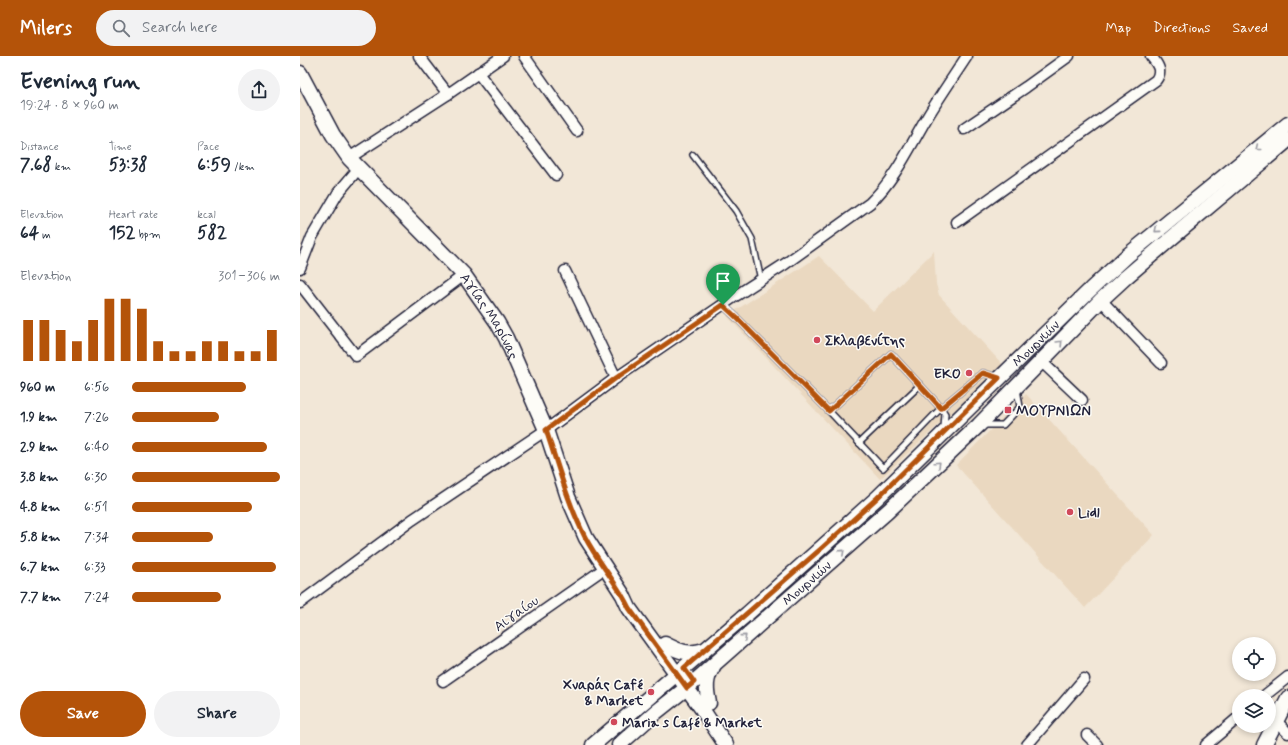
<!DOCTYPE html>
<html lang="en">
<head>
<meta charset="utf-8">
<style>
  body { margin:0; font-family:Mynerve,sans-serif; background:#f2f2f3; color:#1f2937; height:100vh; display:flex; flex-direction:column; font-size:15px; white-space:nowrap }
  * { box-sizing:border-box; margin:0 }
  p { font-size:13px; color:#747a83 }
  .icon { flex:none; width:22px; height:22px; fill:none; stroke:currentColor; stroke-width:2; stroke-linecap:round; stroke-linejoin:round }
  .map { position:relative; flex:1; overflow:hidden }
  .drawer { display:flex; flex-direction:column; background:#fff; width:300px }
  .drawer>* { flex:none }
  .buttons { position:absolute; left:932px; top:581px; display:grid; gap:8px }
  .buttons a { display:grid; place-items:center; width:44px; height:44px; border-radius:50%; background:#fff; box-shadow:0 2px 6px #0003; font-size:20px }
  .pin { position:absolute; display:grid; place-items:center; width:34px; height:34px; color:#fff; margin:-41px -17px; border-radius:50% 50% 50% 0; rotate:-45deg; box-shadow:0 0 4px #0007 }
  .pin .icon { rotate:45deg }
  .round { display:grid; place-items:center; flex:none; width:42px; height:42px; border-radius:21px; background:#f2f2f3 }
  .overview { display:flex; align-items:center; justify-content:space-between; height:68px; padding:0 20px }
  h1 { font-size:22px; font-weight:700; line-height:30px }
  .stats { display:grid; grid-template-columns:repeat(3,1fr); gap:6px; height:68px; padding:4px 20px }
  .stats div { display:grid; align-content:center }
  .stats b { font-size:17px; font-weight:700 }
  .stats small { font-size:11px; font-weight:400 }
  .stats p { font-size:11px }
  .chart { height:112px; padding:8px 20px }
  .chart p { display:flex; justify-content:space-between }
  .chart svg { width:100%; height:72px; margin-top:4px; stroke:#b45309; stroke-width:6 }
  .primary-button { display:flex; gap:8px; margin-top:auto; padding:8px 20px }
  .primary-button a { flex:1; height:46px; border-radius:24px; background:#b45309; color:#fff; font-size:16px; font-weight:700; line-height:46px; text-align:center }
  .primary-button a+a { background:#f2f2f3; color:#1f2937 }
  ul { padding:0 20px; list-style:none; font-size:13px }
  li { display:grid; grid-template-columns:64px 48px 1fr; align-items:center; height:30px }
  li i { height:10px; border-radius:5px; background:#b45309 }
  header { display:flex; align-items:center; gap:24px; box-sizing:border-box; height:56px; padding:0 20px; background:#b45309; color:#fff }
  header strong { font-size:19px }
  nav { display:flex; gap:22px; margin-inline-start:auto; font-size:14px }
  .search { width:280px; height:36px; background:#f2f2f3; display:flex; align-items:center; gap:10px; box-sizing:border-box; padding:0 14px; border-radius:22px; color:#747a83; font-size:15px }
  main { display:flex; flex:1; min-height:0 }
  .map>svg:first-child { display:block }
  .built { fill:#ead8c0 }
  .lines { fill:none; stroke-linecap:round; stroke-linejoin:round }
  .lane-casing { stroke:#22223b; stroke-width:8 }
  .street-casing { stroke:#22223b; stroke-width:13 }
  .secondary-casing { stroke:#22223b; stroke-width:17 }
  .lane { stroke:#fdfcf7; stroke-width:5 }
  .street { stroke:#fdfcf7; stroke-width:10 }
  .secondary { stroke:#fdfcf7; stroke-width:14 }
  .oneway { stroke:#9a9aa2 }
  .route-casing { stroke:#fff; stroke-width:8 }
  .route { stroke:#b45309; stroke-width:5 }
  .poi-dot { fill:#d1495b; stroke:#fdfcf7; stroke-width:1.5 }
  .labels { text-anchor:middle; stroke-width:3; stroke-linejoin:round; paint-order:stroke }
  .street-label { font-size:14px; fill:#22223b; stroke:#fdfcf7 }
  .poi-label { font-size:14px; font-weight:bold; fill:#22223b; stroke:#fdfcf7; text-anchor:start }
</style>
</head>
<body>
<header>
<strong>Milers</strong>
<div class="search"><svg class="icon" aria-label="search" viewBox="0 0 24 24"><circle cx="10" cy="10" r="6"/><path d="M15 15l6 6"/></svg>Search here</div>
<nav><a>Map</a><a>Directions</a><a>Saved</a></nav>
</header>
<main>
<section class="drawer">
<div class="overview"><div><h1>Evening run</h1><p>19:24 · 8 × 960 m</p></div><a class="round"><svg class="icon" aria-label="share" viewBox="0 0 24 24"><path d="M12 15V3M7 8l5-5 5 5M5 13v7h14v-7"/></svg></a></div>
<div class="stats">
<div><p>Distance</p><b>7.68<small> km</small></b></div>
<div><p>Time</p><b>53:38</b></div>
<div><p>Pace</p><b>6:59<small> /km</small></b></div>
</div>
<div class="stats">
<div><p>Elevation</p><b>64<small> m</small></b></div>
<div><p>Heart rate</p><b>152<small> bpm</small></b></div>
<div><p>kcal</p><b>582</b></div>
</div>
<div class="chart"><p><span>Elevation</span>301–306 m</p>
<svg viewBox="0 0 160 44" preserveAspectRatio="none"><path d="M5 44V19M15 44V19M25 44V25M35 44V32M45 44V19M55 44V6M65 44V6M75 44V12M85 44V32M95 44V38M105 44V38M115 44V32M125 44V32M135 44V38M145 44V38M155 44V25"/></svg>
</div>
<ul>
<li><b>960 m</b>6:56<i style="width:77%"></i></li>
<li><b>1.9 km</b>7:26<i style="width:59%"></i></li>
<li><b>2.9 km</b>6:40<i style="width:91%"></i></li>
<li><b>3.8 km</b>6:30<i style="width:100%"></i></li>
<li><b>4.8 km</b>6:51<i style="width:81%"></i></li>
<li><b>5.8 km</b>7:34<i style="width:55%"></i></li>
<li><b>6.7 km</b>6:33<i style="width:97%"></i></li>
<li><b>7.7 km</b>7:24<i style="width:60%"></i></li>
</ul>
<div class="primary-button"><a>Save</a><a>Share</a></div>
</section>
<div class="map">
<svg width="988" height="689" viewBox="0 0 988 689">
  <rect width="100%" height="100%" fill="#f2e7d7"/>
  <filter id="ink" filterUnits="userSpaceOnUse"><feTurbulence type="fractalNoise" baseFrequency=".025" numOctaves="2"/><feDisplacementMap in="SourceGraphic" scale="8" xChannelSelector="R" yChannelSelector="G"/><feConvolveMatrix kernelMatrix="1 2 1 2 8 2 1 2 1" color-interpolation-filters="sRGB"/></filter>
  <g filter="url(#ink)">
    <!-- built -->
    <g class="built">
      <path d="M634 195 636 228 639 239 703 309 580 423 427 260 519 200 573 255Z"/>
      <path d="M726 338 854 479 785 552 656 409Z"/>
    </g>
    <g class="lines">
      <defs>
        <g id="lane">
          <path d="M393 99 436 155 452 183 461 224"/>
          <path d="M423 249 437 262 529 355 591 298 641 352 645 358 644 371"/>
          <path d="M529 355 583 412 641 352 683 317 699 322"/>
          <path d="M682 369H703L720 351 717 333"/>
          <path d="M559 387 620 329"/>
        </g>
        <g id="street">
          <path d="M119 0 148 38"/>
          <path d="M224 0 277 75"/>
          <path d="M178 17 256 119"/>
          <path d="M664 73 726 31 769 0"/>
          <path d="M49 102 148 38 203 0"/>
          <path d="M657 166 856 24C863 14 857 8 851 0"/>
          <path d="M0 212 12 181 38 137 59 112"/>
          <path d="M265 215 316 322"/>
          <path d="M0 228 56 300 164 219"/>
          <path d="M801 244 861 307"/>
          <path d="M742 306 782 344"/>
          <path d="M0 547 112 464 246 374 316 322 437 239 485 208 570 147C596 122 610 90 628 60 640 40 654 20 667 0"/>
          <path d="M143 625 305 512"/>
          <path d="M964 640 988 621"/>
          <path d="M976 665 988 677"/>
          <path d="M787 679 797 689"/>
          <path d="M727 689 784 623"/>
          <path d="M906 689 939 661"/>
        </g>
        <g id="secondary">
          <path id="s1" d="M0 17 33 79 49 102 164 219 197 266 206 282 246 374 268 441 286 482 323 539 329 552 402 653 426 689"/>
          <path d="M365 588C380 596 388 599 405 594"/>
          <path d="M409 647C406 633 405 623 413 611"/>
          <path id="s2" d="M293 689 447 558 577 442 791 233 828 199 988 68"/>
          <path id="s3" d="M319 689 355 657 394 626 588 455 679 369 801 244 826 221 881 174 988 84"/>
          <path d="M964 689 988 642"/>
        </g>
      </defs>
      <!-- lane casing -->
      <use href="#lane" class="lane-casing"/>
      <!-- street casing -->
      <use href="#street" class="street-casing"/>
      <!-- secondary casing -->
      <use href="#secondary" class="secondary-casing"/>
      <!-- lane -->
      <use href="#lane" class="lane"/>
      <!-- street -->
      <use href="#street" class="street"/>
      <!-- secondary -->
      <use href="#secondary" class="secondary"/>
    </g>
    <!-- one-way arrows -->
    <defs><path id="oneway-chevron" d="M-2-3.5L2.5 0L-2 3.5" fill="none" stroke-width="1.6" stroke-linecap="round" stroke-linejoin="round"/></defs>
    <g class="oneway">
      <use href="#oneway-chevron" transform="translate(958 92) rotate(141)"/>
      <use href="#oneway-chevron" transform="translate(857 174) rotate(140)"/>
      <use href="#oneway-chevron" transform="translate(760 287) rotate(-46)"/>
      <use href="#oneway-chevron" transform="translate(638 408) rotate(-43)"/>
      <use href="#oneway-chevron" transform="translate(542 496) rotate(-42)"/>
      <use href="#oneway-chevron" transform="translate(444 581) rotate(-41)"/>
    </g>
  </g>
  <g class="lines" filter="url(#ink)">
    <defs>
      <path id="route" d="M423 249 437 262 529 355 591 298 641 352 683 317 699 322 577 442 523 491 384 612 394 626 387 632 329 552C317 527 298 506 285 481 268 447 258 410 246 374L316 322Z"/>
    </defs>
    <!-- route casing -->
    <use href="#route" class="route-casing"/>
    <!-- route -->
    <use href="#route" class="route"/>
  </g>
  <!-- markers -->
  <g class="poi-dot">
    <circle cx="517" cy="284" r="4"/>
    <circle cx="669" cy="317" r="4"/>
    <rect x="704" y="350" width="8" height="8" rx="2"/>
    <circle cx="770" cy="456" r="4"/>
    <circle cx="351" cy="636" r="4"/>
    <circle cx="314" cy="666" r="4"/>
  </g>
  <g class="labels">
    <!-- street labels -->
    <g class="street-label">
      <text dy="5" stroke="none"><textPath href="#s1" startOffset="311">Αγίας Μαρίνας</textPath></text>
      <text dy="5" stroke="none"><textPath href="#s2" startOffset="598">Μουρνιών</textPath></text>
      <text dy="5" stroke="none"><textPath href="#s3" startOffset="248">Μουρνιών</textPath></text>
      <text transform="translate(216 557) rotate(-35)" y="5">Αιγαίου</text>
    </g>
    <!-- poi labels -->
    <g class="poi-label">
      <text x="525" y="289">Σκλαβενίτης</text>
      <text x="661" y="322" text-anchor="end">EKO</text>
      <text x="716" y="359">ΜΟΥΡΝΙΩΝ</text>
      <text x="778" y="461">Lidl</text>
      <text x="343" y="633" text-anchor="end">Χναράς Café<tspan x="343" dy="16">&amp; Market</tspan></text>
      <text x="322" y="671">Maria s Café &amp; Market</text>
    </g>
  </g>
</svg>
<div class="buttons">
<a><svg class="icon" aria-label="locate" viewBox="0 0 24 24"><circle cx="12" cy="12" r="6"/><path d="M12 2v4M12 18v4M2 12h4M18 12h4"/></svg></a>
<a><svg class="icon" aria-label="layers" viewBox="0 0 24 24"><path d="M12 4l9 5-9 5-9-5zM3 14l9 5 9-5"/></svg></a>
</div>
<div class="pin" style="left:423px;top:249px;background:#1e9e55"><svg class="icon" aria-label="arrive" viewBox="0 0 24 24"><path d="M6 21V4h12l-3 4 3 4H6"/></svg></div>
</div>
</main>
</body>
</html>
